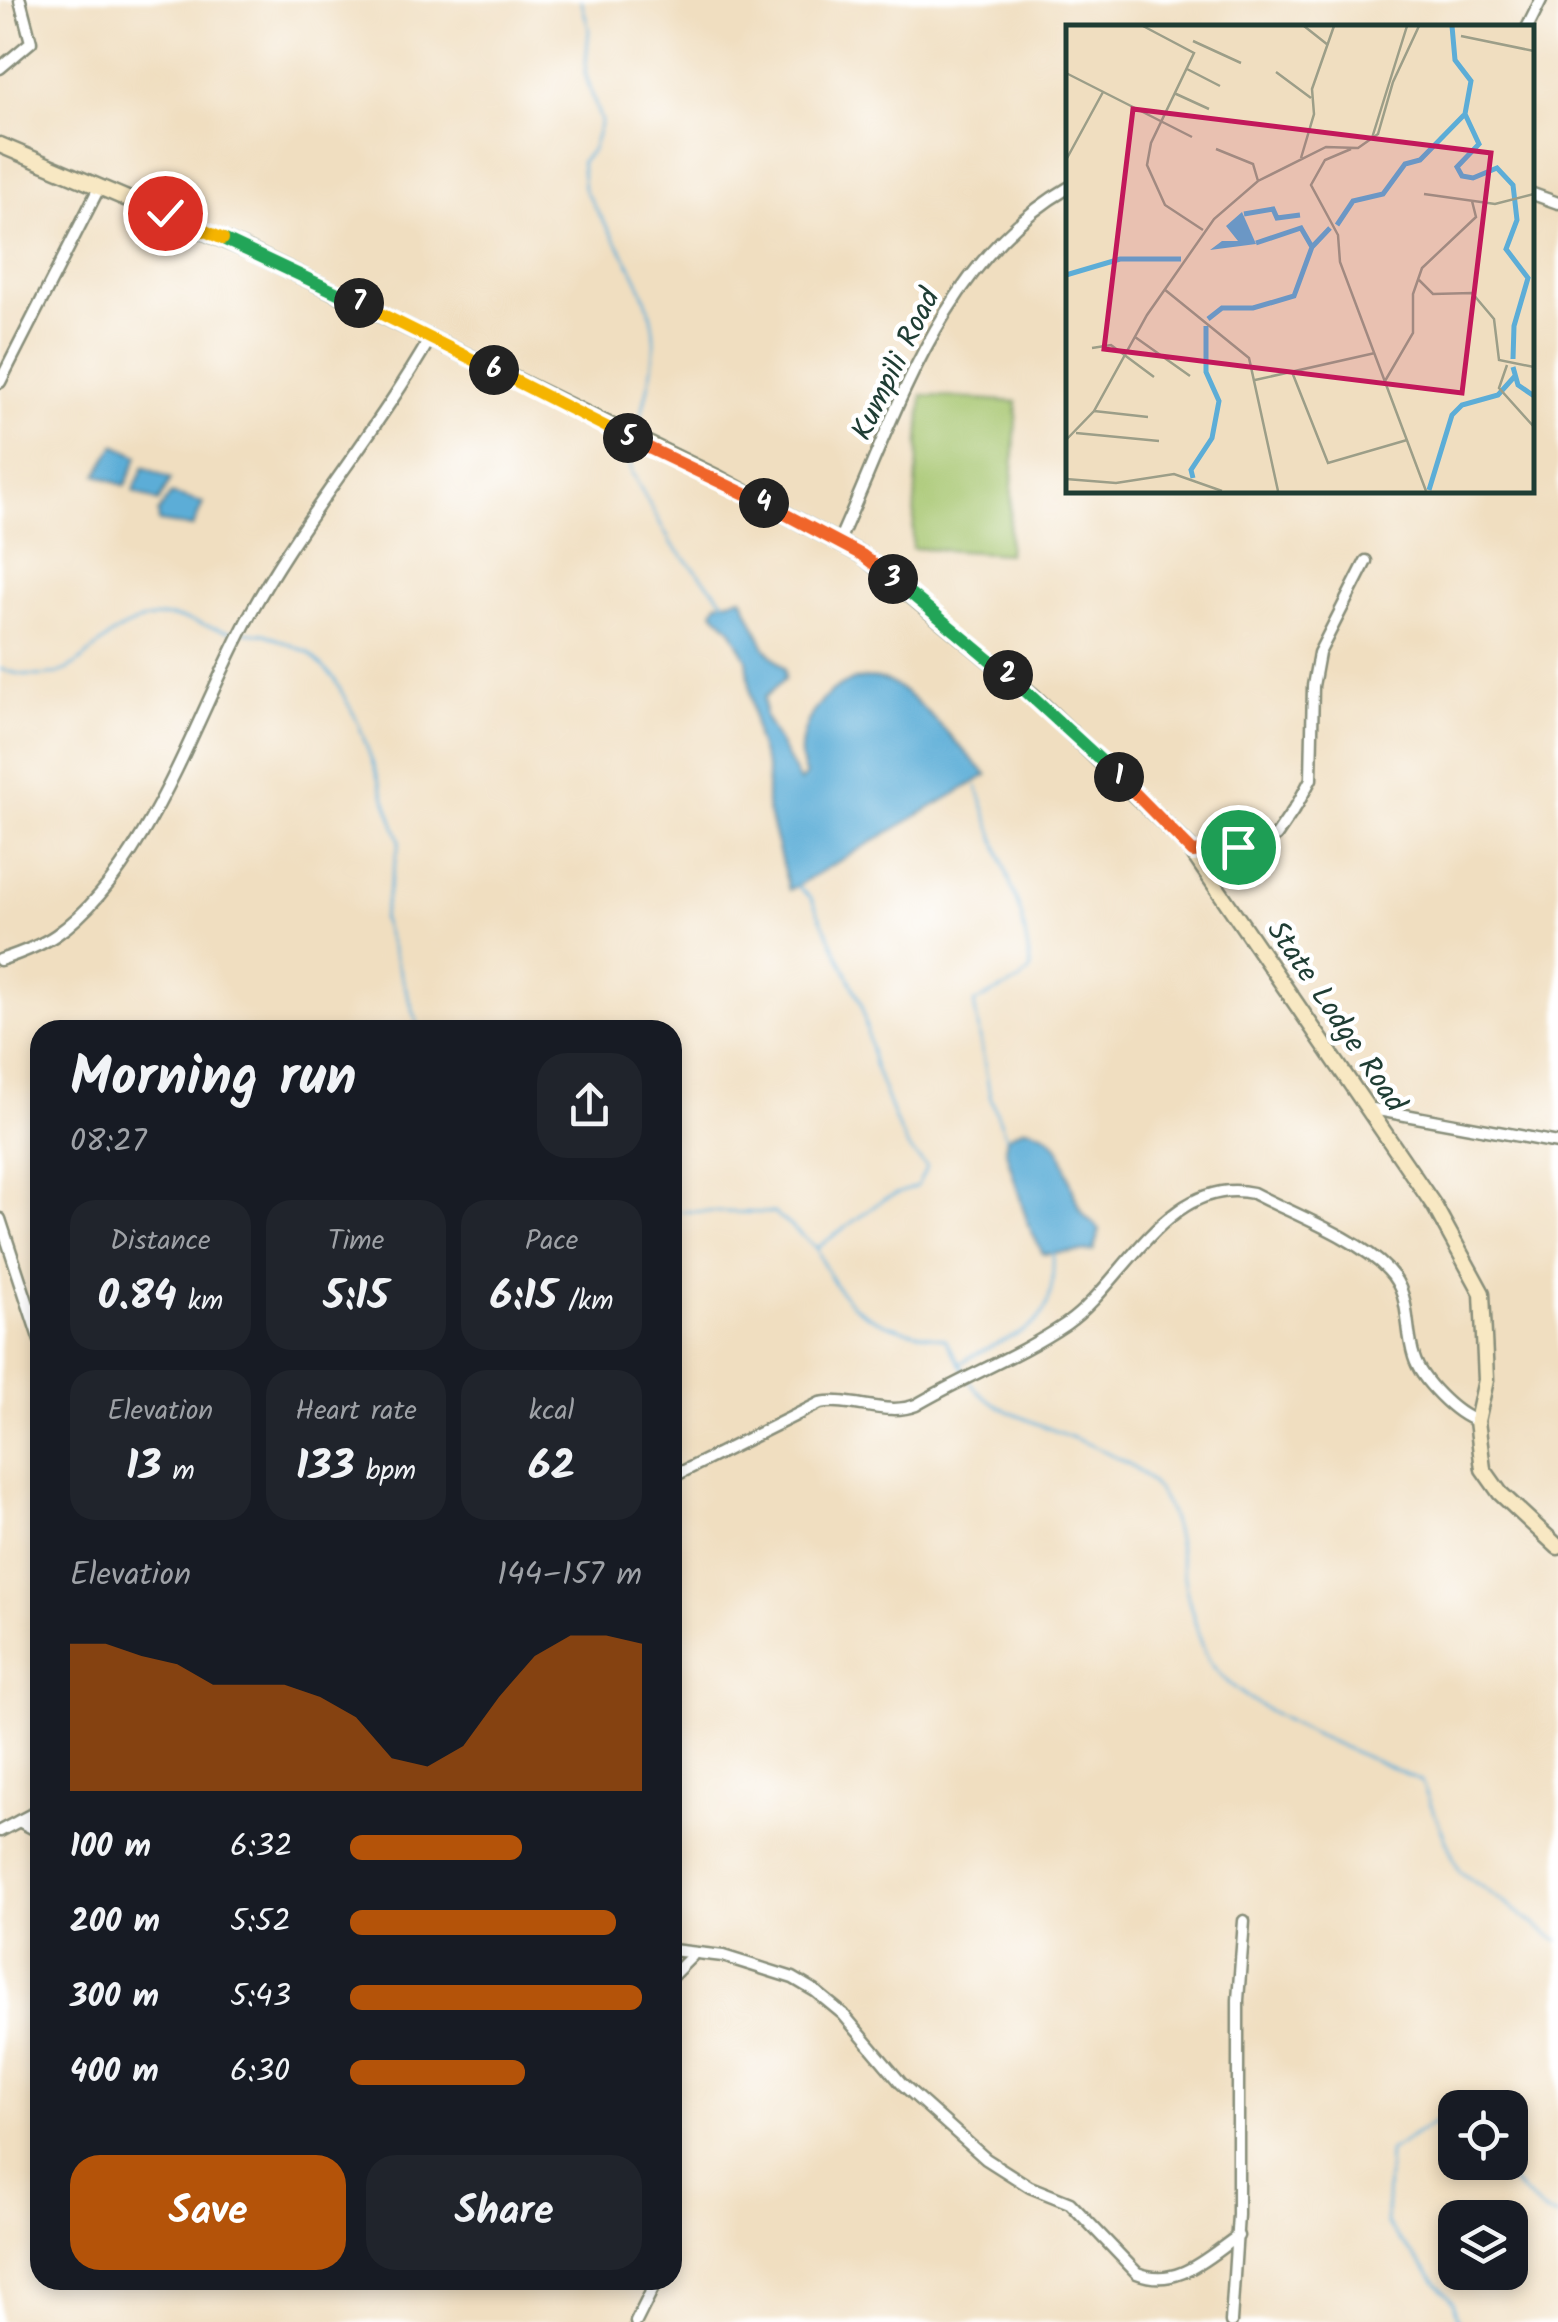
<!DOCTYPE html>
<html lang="en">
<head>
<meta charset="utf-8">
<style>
  body { margin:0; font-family:Kalam,sans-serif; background:#20242c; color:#f1f3f6; height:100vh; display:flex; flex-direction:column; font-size:38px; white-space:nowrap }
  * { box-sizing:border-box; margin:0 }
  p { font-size:32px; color:#9ea1a6 }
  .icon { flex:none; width:55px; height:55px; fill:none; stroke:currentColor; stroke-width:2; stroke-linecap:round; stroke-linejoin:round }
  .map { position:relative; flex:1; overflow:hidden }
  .panel { position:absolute; left:30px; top:1020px; width:652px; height:1270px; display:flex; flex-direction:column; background:#171b24; border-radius:30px; box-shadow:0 5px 15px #0003 }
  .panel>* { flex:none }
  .buttons { position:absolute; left:1438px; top:2090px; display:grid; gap:20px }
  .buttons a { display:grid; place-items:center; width:90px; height:90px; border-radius:20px; background:#171b24; box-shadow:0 5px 15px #0003; font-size:50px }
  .pin { position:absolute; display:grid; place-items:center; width:85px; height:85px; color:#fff; margin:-42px; border:5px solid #fff; border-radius:50%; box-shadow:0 2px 10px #0007 }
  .km { position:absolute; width:50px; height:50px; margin:-25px; border-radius:50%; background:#222; color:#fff; font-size:28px; line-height:50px; text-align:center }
  .round { display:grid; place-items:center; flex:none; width:105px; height:105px; border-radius:30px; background:#20242c }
  .head { display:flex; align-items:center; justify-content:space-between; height:170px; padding:0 40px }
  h1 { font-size:55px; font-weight:800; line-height:75px }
  .figures { display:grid; grid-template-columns:repeat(3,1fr); gap:15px; height:170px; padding:10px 40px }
  .figures div { display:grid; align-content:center; border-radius:25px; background:#20242c; text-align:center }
  .figures b { font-size:42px; font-weight:800 }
  .figures small { font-size:28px; font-weight:400 }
  .figures p { font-size:28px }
  .chart { height:280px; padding:20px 40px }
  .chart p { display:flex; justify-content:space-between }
  .chart svg { width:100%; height:180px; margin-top:10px; fill:#b45309; opacity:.7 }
  .action { display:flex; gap:20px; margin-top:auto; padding:20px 40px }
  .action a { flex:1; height:115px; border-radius:30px; background:#b45309; color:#fff; font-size:40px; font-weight:800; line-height:115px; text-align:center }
  .action a+a { background:#20242c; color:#f1f3f6 }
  ul { padding:0 40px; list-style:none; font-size:32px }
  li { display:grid; grid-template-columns:160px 120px 1fr; align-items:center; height:75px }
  li i { height:25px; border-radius:12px; background:#b45309 }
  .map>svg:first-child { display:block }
  .green { fill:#a5c56d; stroke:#628150; stroke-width:2.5 }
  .water { fill:#5cadd7; stroke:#3e7586; stroke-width:2.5 }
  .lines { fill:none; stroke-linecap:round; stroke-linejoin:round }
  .stream { stroke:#5cadd7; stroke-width:2.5 }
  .street-casing { stroke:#888e7a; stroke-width:15 }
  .secondary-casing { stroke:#888e7a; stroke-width:19 }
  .street { stroke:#fff; stroke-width:10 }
  .secondary { stroke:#f8e8c3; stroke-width:14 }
  .split-1-casing { stroke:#fff; stroke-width:20 }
  .split-2-casing { stroke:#fff; stroke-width:20 }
  .split-3-casing { stroke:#fff; stroke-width:20 }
  .split-4-casing { stroke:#fff; stroke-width:20 }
  .split-5-casing { stroke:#fff; stroke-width:20 }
  .split-6-casing { stroke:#fff; stroke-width:20 }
  .split-7-casing { stroke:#fff; stroke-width:20 }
  .split-8-casing { stroke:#fff; stroke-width:20 }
  .split-9-casing { stroke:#fff; stroke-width:20 }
  .split-1 { stroke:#f0652b; stroke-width:12 }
  .split-2 { stroke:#22a559; stroke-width:12 }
  .split-3 { stroke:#22a559; stroke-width:12 }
  .split-4 { stroke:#f0652b; stroke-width:12 }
  .split-5 { stroke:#f0652b; stroke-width:12 }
  .split-6 { stroke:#f5b400; stroke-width:12 }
  .split-7 { stroke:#f5b400; stroke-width:12 }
  .split-8 { stroke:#22a559; stroke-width:12 }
  .split-9 { stroke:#f5b400; stroke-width:12 }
  .labels { text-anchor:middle; stroke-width:9; stroke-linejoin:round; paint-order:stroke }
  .street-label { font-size:30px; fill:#1f3d34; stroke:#fff }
  .inset-river { fill:none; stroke:#5cadd7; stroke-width:5 }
  .inset-road { fill:none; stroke:#9c9e88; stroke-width:2.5 }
  .view { fill:#c2185b; fill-opacity:0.15; stroke:#c2185b; stroke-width:5 }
  .inset-edge { fill:none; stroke:#1f3d34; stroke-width:5 }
</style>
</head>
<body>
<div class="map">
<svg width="1558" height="2322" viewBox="0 0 1558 2322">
  <rect width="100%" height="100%" fill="#fff"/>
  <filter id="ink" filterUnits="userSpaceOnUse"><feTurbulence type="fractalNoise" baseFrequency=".01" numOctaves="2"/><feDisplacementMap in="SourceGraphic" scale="20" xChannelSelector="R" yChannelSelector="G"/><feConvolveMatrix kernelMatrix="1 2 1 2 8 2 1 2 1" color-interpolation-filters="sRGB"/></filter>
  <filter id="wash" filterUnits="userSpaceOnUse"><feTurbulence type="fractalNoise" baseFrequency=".0048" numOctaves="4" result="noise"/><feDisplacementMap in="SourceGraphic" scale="40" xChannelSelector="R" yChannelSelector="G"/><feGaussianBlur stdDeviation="2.25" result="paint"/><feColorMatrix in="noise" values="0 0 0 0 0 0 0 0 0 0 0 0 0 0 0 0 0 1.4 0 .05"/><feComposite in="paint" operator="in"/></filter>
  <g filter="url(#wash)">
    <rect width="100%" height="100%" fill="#f0dec0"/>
    <!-- green -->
    <path class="green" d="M922 395 1017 402 1008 554 912 548Z"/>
    <!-- water -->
    <g class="water">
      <path d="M115 445 138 456 125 486 97 475Z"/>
      <path d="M144 467 171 479 158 502 133 491Z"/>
      <path d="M171 494 203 503 193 527 159 522 158 513Z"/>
      <path d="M742 597 765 648 785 669V679L764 698 765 717 800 782 806 776C785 731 832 667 883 680 912 688 964 753 987 775L789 890 767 806V770L756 736 747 660 731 629 713 611 717 603Z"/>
      <path d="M1024 1128C1068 1131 1064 1174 1079 1207 1084 1219 1093 1221 1100 1230L1093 1251 1043 1254 1028 1224 1005 1148 1007 1137Z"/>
    </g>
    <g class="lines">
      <!-- stream -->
      <g class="stream">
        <path d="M581 0 589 29 585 73 601 122 592 150 581 161 584 189C609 233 651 285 654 337 656 366 645 395 640 423"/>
        <path d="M628 450 632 473 671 543 724 601"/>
        <path d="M244 632 265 634 309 653 334 678 358 722 400 841 382 919 420 1030"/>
        <path d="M0 669C88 697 83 631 152 618 182 612 207 630 236 632"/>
        <path d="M977 787 1022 917 1031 969 1021 980 974 1003 990 1096 1006 1137"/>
        <path d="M797 886 811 898 861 1003 874 1065 897 1125 909 1149 927 1167 917 1186 884 1199 817 1248C842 1317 879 1325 945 1339L966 1374"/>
        <path d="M672 1211 774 1213 817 1248"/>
        <path d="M961 1363C1020 1325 1056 1340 1053 1253"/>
        <path d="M970 1381C989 1420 1107 1438 1147 1478 1180 1510 1178 1557 1188 1598 1194 1617 1200 1646 1211 1663 1242 1712 1366 1755 1421 1781L1459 1871 1558 1941"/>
        <path d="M1455 2127 1444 2116 1389 2151 1386 2224 1453 2302 1458 2322"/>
        <path d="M1491 2162 1545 2213 1558 2217"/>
      </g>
    </g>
  </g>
  <g filter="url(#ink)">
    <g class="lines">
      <defs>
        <g id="street">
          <path d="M1527 28 1541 0"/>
          <path d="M0 68 31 42 20 0"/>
          <path d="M1530 193 1558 203"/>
          <path d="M0 382 100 186"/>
          <path d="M838 543C896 416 940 262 1068 188"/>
          <path d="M1193 852 1238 847 1276 836 1297 805 1311 779 1313 686 1319 653 1366 561"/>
          <path d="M0 960C18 954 40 946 56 935 152 869 202 696 259 598 311 508 379 428 431 337"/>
          <path d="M1367 1108 1558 1143"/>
          <path d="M0 1219 40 1341"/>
          <path d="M672 1477 820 1403C853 1397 886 1417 916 1405 965 1376 1019 1356 1066 1324 1123 1285 1167 1175 1253 1193 1293 1214 1358 1238 1388 1270 1412 1295 1404 1326 1414 1357 1421 1380 1455 1414 1477 1421"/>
          <path d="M19 1821 40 1832"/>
          <path d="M0 1831 40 1810"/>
          <path d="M672 1950 723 1956 793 1978 815 1991 843 2014 901 2083 986 2159 1030 2187 1070 2203 1137 2273C1177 2289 1206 2258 1238 2236"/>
          <path d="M672 1976 692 1956"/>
          <path d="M636 2322 657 2280"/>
          <path d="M1231 2322 1238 2215V2000L1244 1921"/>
        </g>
        <path id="secondary" d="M0 145 250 251 716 477 862 555 1033 696 1189 847 1435 1207 1482 1293 1486 1380 1477 1421 1483 1469 1500 1493 1558 1547"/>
      </defs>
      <!-- street casing -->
      <use href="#street" class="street-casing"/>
      <!-- secondary casing -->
      <use href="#secondary" class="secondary-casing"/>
      <!-- street -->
      <use href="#street" class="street"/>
      <!-- secondary -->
      <use href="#secondary" class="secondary"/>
    </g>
  </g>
  <g class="lines" filter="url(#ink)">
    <defs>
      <path id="split-1" d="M1119 777 1193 852 1238 847"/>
      <path id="split-2" d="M1008 675 1119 777"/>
      <path id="split-3" d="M893 579 1008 675"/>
      <path id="split-4" d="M764 503 862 555 893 579"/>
      <path id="split-5" d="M628 438 764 503"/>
      <path id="split-6" d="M494 370 628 438"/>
      <path id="split-7" d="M359 303 494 370"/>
      <path id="split-8" d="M223 239 359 303"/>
      <path id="split-9" d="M165 213 223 239"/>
    </defs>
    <!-- split-1 casing -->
    <use href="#split-1" class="split-1-casing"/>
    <!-- split-2 casing -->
    <use href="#split-2" class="split-2-casing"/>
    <!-- split-3 casing -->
    <use href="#split-3" class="split-3-casing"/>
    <!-- split-4 casing -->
    <use href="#split-4" class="split-4-casing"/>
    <!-- split-5 casing -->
    <use href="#split-5" class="split-5-casing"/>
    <!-- split-6 casing -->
    <use href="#split-6" class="split-6-casing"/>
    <!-- split-7 casing -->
    <use href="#split-7" class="split-7-casing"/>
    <!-- split-8 casing -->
    <use href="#split-8" class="split-8-casing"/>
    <!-- split-9 casing -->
    <use href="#split-9" class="split-9-casing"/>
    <!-- split-1 -->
    <use href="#split-1" class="split-1"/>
    <!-- split-2 -->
    <use href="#split-2" class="split-2"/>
    <!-- split-3 -->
    <use href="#split-3" class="split-3"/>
    <!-- split-4 -->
    <use href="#split-4" class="split-4"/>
    <!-- split-5 -->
    <use href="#split-5" class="split-5"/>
    <!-- split-6 -->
    <use href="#split-6" class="split-6"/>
    <!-- split-7 -->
    <use href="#split-7" class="split-7"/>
    <!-- split-8 -->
    <use href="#split-8" class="split-8"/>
    <!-- split-9 -->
    <use href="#split-9" class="split-9"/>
  </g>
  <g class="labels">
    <!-- street labels -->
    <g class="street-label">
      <text transform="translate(895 364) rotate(-64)" y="10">Kumpili Road</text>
      <text transform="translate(1337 1016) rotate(56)" y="10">State Lodge Road</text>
    </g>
  </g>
  <!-- overview -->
  <g transform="translate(1066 25)">
    <rect width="468" height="468" fill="#f0dec0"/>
    <path d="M176 187 190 219 144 225 156 216H172L160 201Z" fill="#5cadd7"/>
    <path class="inset-river" d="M386 1 389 35 405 56 399 89 413 119 391 142 396 151 407 153 431 143 447 160 451 195 440 224 462 253 448 301 447 334M178 189 207 184 211 193 234 190M271 200 287 176 317 169 339 139 354 135 398 90M190 218 235 203 246 222 264 203M0 250 54 234H115M142 294 156 283H187L228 271 246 222M447 342 452 360 468 371M127 453 125 445 146 413 153 376 140 347V301M363 465 386 390 396 380 432 370 449 351"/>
    <path class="inset-road" d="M77 1 128 28 85 118 81 140 99 180 137 205M238 1 262 20M395 11 468 26M127 16 175 38M121 44 154 61M210 47 245 73M0 48 126 112M108 68 143 84M306 113 341 1M150 124 187 139 192 156M285 124 259 135 245 160 272 210 274 237 360 466M235 133 248 89 246 64 268 1M0 135 37 67M358 169 429 179 468 169M353 255 367 269 406 268 428 294 433 335 468 342M98 264 183 333 212 466M69 312 124 351M26 323 45 320 88 352M441 340 433 363 468 402M226 347 262 438 341 415M189 355 309 328M319 356 347 308V269L356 243 410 192 406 176M28 386 82 392M10 408 93 416M0 415 28 386 81 290 148 194 192 156 260 122 292 123 312 109 327 57 353 1M0 454 50 458 108 449 156 466"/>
    <path class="view" d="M67 84 425 128 396 368 38 324Z"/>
    <rect width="468" height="468" class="inset-edge"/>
  </g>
</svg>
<div class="buttons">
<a><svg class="icon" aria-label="locate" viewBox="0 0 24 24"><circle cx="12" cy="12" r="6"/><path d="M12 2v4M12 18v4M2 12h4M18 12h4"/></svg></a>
<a><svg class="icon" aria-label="layers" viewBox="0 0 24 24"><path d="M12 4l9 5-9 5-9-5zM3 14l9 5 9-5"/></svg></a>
</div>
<div class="pin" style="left:1238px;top:847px;background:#1e9e55"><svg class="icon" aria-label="arrive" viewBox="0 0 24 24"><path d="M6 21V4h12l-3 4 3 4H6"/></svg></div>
<div class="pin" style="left:165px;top:213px;background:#d93025"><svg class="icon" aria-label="check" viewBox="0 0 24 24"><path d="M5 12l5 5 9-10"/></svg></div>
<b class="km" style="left:1119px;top:777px">1</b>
<b class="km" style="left:1008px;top:675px">2</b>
<b class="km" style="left:893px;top:579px">3</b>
<b class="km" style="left:764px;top:503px">4</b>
<b class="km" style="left:628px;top:438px">5</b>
<b class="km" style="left:494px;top:370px">6</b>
<b class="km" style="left:359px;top:303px">7</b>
<section class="panel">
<div class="head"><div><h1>Morning run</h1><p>08:27</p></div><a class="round"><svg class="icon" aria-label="share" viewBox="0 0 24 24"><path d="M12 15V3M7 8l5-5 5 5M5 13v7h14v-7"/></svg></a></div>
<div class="figures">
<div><p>Distance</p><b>0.84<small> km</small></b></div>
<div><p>Time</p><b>5:15</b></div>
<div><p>Pace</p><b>6:15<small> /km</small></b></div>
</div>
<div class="figures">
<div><p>Elevation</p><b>13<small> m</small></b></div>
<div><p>Heart rate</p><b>133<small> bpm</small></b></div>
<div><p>kcal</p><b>62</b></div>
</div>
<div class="chart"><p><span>Elevation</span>144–157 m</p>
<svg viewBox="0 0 160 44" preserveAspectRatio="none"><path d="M0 44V8L10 8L20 11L30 13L40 18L50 18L60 18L70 21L80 26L90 36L100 38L110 33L120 21L130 11L140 6L150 6L160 8V44z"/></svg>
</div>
<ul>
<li><b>100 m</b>6:32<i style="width:59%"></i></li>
<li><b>200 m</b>5:52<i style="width:91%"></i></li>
<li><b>300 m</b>5:43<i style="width:100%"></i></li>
<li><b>400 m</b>6:30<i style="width:60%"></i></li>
</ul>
<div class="action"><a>Save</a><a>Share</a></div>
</section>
</div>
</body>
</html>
